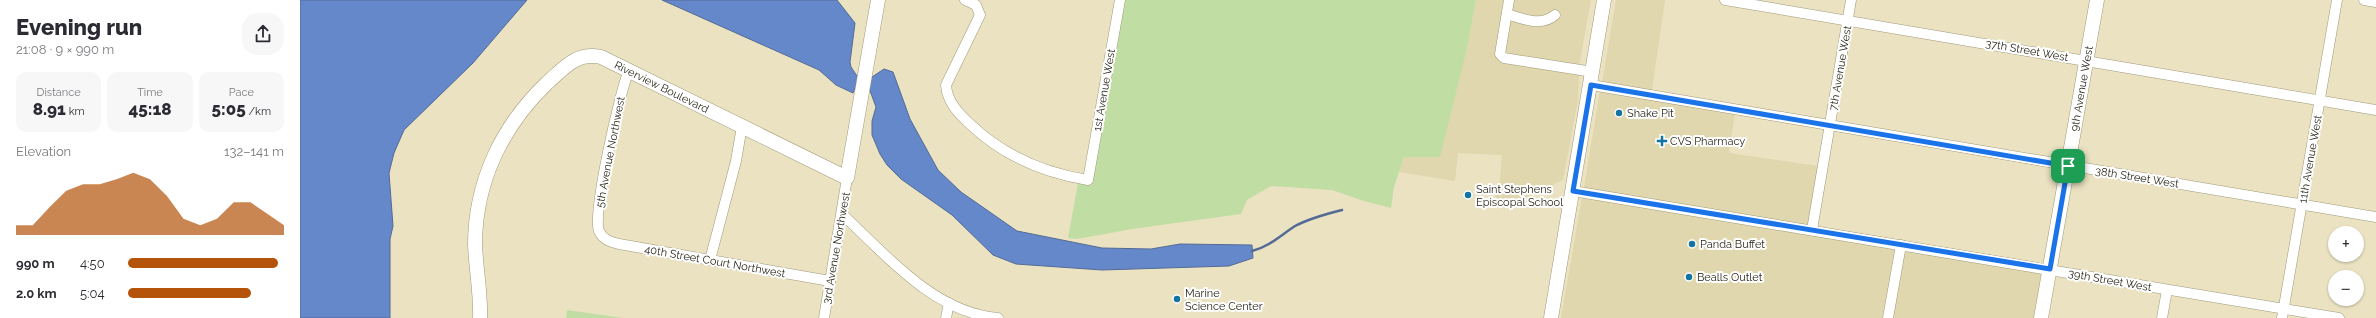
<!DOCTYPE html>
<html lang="en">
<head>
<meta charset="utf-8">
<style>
  body { margin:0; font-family:Raleway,sans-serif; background:#f7f7f7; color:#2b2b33; height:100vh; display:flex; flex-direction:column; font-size:15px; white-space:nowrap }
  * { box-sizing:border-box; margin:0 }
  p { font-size:13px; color:#7c7c81 }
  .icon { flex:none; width:22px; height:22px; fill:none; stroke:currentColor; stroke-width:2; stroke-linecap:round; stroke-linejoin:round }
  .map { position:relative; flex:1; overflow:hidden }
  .drawer { display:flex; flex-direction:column; background:#fff; width:300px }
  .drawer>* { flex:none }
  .buttons { position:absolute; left:2028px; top:226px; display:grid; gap:8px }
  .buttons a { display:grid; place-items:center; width:36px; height:36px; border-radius:50%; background:#fff; box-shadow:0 1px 3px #0004; font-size:20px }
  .pin { position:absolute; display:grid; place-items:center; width:34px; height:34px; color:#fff; margin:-17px; border-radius:8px; box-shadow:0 2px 6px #0006 }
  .round { display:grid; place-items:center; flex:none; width:42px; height:42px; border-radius:16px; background:#f7f7f7 }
  .headline { display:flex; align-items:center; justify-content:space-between; height:68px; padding:0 16px }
  h1 { font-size:22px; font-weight:800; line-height:30px }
  .metrics { display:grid; grid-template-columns:repeat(3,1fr); gap:6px; height:68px; padding:4px 16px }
  .metrics div { display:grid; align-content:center; border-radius:10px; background:#f7f7f7; text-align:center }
  .metrics b { font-size:17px; font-weight:800 }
  .metrics small { font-size:11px; font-weight:400 }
  .metrics p { font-size:11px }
  .chart { height:112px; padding:8px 16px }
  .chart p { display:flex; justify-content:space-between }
  .chart svg { width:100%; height:72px; margin-top:4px; fill:#b45309; opacity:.7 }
  ul { padding:0 16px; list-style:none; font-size:13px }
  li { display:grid; grid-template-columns:64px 48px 1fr; align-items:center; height:30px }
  li i { height:10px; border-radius:5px; background:#b45309 }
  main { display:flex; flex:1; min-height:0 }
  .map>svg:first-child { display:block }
  .built { fill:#e0d7ae }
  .green { fill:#c0dea4 }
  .water { fill:#6588ca; stroke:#536b95 }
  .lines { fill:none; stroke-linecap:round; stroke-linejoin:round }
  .stream { stroke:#536b95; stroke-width:2.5 }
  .street-casing { stroke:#a09979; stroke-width:11 }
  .secondary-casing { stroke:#a09979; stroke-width:15 }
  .street { stroke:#fff; stroke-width:10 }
  .secondary { stroke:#fff; stroke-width:14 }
  .route-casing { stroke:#fff; stroke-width:8 }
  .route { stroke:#1a73e8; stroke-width:5 }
  .poi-dot { fill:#1373a1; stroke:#fff; stroke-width:1.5 }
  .labels { text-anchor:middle; stroke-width:4; stroke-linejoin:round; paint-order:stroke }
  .street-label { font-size:11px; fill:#2a271a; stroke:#fff }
  .poi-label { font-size:11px; fill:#2a271a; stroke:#fff; text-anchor:start }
</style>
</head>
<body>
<main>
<section class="drawer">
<div class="headline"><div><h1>Evening run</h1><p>21:08 · 9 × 990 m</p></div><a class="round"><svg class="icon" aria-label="share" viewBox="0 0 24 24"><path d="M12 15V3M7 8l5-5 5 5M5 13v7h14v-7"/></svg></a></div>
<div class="metrics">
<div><p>Distance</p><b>8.91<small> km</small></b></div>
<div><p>Time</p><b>45:18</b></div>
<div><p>Pace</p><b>5:05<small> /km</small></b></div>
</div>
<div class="chart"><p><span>Elevation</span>132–141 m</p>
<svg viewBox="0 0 160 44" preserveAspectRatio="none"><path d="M0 44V38L10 38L20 27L30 17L40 13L50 13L60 10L70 6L80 10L90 20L100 34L110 38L120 34L130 24L140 24L150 31L160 38V44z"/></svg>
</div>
<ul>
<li><b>990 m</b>4:50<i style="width:96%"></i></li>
<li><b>2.0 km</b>5:04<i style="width:79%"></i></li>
</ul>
</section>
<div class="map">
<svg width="2076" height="318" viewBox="0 0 2076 318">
  <rect width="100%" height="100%" fill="#eae2c1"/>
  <!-- built -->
  <g class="built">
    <path d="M1176 0H1204L1201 16 1203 63 1279 74 1278 100 1263 180 1203 209 1194 194 1199 189 1202 155 1158 153 1155 181 1099 172 1104 157 1167 48Z"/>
    <path d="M1214 0H1291L1279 66 1210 56 1205 53 1211 19 1242 26 1252 24 1262 16 1256 10 1247 17 1231 16 1212 11Z"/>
    <path d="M1316 0H1365L1352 90 1436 105 1302 83Z"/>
    <path d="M1300 91 1435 114 1429 153 1518 166 1508 225 1284 188Z"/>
    <path d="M1282 197 1596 248 1583 318H1261Z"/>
    <path d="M1605 250 1744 273 1736 318H1592Z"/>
  </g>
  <!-- green -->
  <g class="green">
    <path d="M825 0H1176L1167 48 1140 157H1104L1094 187 1091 208 1064 201 1032 190 971 186 947 200 941 214 832 229 777 239 768 238 778 183 792 185Z"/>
    <path d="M267 310 323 318H266Z"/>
  </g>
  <!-- water -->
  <g class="water">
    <path d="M0 0H227L173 63 104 130 94 153 89 173 93 226 90 239V318H0Z"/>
    <path d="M362 0H537L555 23 550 62 551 67 557 76 572 77 584 69 593 72 610 119 638 170 661 192 717 231 802 248 851 249 880 244 952 245 953 258 929 266 802 270 716 264 693 255 652 215 601 179 587 165 580 154 572 135V121L576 107 569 88 556 86 553 93 536 85 519 70Z"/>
  </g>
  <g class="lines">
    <!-- stream -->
    <path class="stream" d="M952 251C969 247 981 235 995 226 1010 218 1026 214 1042 210"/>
    <defs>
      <g id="street">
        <path d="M665 0 676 5 680 15 646 85C647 102 659 114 671 125 704 156 744 173 788 180L820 0"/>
        <path d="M1209 0 1200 54 1204 58 1293 72"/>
        <path d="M1425 0 2076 110"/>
        <path d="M2064 0 2076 2"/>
        <path d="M1207 14C1223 19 1241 27 1255 15"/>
        <path d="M329 70C320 91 292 214 299 231 303 240 311 242 319 244L530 281"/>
        <path d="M1291 85 2076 217"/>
        <path d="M1273 191 2039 318"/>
        <path d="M542 214C585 254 634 313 698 318"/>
        <path d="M1512 230 1551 0"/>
        <path d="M410 260 436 161 442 126"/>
        <path d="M524 318 547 178"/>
        <path d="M646 318 649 303"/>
        <path d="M1588 318 1601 245"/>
        <path d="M1862 318 1867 290"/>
        <path d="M1982 318 2037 0"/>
      </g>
      <g id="secondary">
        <path id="s1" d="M180 318C181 294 176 269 175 245 175 182 202 126 247 83 264 68 276 52 301 57L547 178 578 0"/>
        <path d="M1251 318 1304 0"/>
        <path id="s2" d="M1741 318 1797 0"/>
      </g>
    </defs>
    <!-- street casing -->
    <use href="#street" class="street-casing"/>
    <!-- secondary casing -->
    <use href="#secondary" class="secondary-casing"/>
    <!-- street -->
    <use href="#street" class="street"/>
    <!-- secondary -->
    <use href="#secondary" class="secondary"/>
  </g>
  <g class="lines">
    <defs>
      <path id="route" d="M1291 85 1768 166 1750 269 1273 191Z"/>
    </defs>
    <!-- route casing -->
    <use href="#route" class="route-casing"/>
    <!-- route -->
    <use href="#route" class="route"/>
  </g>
  <!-- markers -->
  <g class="poi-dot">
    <circle cx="1319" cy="113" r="4"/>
    <path d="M1360 135h4v4h4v4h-4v4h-4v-4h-4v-4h4z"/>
    <circle cx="1168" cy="195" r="4"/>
    <circle cx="1392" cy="244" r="4"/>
    <circle cx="1389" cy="277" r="4"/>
    <circle cx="877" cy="299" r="4"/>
  </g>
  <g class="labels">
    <!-- street labels -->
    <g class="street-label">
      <text transform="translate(1727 50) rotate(10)" y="4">37th Street West</text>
      <text transform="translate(1540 68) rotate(-80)" y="4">7th Avenue West</text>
      <text dy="4" stroke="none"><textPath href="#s1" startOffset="386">Riverview Boulevard</textPath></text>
      <text dy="4" stroke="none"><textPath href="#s2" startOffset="233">9th Avenue West</textPath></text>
      <text transform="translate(804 90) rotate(-80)" y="4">1st Avenue West</text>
      <text transform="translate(310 152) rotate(-79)" y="4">5th Avenue Northwest</text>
      <text transform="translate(2010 159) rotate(-80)" y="4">11th Avenue West</text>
      <text transform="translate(1837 177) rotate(9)" y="4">38th Street West</text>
      <text transform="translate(536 248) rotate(-80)" y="4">3rd Avenue Northwest</text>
      <text transform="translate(415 261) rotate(10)" y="4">40th Street Court Northwest</text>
      <text transform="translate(1810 280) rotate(10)" y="4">39th Street West</text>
    </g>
    <!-- poi labels -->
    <g class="poi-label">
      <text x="1327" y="117">Shake Pit</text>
      <text x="1370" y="145">CVS Pharmacy</text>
      <text x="1176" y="193">Saint Stephens<tspan x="1176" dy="13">Episcopal School</tspan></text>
      <text x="1400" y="248">Panda Buffet</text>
      <text x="1397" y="281">Bealls Outlet</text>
      <text x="885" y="297">Marine<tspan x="885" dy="13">Science Center</tspan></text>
    </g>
  </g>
</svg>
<div class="buttons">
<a>+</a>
<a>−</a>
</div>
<div class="pin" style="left:1768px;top:166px;background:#1e9e55"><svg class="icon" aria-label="arrive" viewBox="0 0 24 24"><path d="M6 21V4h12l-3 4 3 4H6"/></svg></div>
</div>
</main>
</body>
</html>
